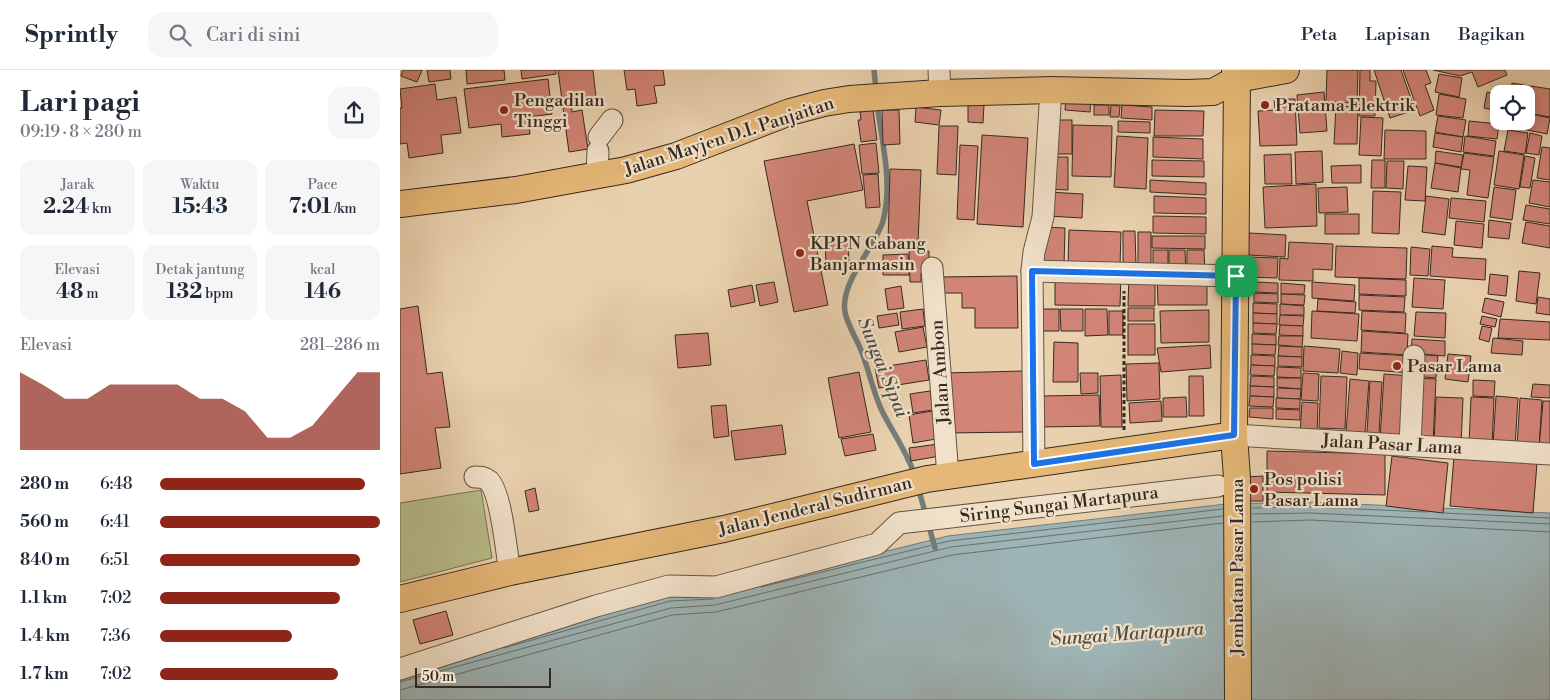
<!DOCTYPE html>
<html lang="id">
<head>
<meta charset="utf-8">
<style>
  body { margin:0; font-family:"Libre Bodoni",serif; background:#f6f6f7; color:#1f2937; height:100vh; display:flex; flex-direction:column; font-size:19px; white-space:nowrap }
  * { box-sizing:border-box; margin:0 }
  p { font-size:16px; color:#747a83 }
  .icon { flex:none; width:28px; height:28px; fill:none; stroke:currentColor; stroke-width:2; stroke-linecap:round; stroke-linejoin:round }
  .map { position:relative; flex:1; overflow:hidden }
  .panel { display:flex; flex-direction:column; background:#fff; width:400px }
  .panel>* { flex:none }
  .tools { position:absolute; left:1090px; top:15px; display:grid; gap:10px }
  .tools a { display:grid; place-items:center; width:45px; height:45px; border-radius:10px; background:#fff; box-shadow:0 2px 8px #0003; font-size:25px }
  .scale { position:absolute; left:15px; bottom:12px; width:136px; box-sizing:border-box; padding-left:5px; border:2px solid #352a21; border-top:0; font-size:14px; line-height:18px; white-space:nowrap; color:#352a21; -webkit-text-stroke:4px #f1e1ca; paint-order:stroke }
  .pin { position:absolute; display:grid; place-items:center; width:42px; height:42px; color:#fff; margin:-21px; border-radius:10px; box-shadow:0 2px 8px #0006 }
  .round { display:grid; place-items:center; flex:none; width:52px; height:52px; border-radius:15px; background:#f6f6f7 }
  .summary { display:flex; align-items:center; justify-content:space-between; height:85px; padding:0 20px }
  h1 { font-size:28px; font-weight:800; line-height:38px }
  .figures { display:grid; grid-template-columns:repeat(3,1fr); gap:8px; height:85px; padding:5px 20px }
  .figures div { display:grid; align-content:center; border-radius:12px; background:#f6f6f7; text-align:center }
  .figures b { font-size:21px; font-weight:800 }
  .figures small { font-size:14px; font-weight:400 }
  .figures p { font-size:14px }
  .chart { height:140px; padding:10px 20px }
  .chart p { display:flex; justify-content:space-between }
  .chart svg { width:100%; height:90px; margin-top:5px; fill:#8f2418; opacity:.7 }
  ul { padding:0 20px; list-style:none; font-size:16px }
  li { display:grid; grid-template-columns:80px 60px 1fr; align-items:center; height:38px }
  li i { height:12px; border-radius:6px; background:#8f2418 }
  header { display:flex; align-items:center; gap:30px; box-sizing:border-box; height:70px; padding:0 25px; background:#fff; border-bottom:1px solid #e0e1e3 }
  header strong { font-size:24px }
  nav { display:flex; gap:28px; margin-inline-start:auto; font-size:18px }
  .search { width:350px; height:45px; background:#f6f6f7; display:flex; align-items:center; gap:12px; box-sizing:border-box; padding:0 18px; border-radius:15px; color:#747a83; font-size:19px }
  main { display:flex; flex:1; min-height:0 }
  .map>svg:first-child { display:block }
  .green { fill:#b8bb89; stroke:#767255 }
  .water { fill:#9db4b6; stroke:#737d7a }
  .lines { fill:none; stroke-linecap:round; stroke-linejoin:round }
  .shore { stroke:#696f6c; stroke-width:1 }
  .stream { stroke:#737d7a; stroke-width:5.5 }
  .building { fill:#d28477; stroke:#352a21 }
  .minor-casing { stroke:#625444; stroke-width:23 }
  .major-casing { stroke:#352a21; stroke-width:28 }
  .path { stroke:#352a21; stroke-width:3; stroke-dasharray:4 2.5; stroke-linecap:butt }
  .minor { stroke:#f1e1ca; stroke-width:21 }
  .major { stroke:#e5b877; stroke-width:26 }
  .route-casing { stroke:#fff; stroke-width:10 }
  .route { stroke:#1a73e8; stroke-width:6 }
  .poi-dot { fill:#8f2418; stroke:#f1e1ca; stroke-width:2 }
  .labels { text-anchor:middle; stroke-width:4.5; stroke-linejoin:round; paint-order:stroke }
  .poi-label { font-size:18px; fill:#352a21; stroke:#f1e1ca; text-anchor:start }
  .street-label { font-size:18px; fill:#352a21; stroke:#f1e1ca }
  .water-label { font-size:19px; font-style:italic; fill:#4f4c46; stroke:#f1e1ca }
</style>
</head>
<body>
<header>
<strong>Sprintly</strong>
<div class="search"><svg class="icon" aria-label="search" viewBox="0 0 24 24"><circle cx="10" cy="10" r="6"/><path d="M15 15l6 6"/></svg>Cari di sini</div>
<nav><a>Peta</a><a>Lapisan</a><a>Bagikan</a></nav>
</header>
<main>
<section class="panel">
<div class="summary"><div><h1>Lari pagi</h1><p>09:19 · 8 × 280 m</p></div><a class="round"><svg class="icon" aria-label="share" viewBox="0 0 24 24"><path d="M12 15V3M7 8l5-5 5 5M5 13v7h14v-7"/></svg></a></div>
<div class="figures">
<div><p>Jarak</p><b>2.24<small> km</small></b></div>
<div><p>Waktu</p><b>15:43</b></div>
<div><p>Pace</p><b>7:01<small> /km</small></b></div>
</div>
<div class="figures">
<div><p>Elevasi</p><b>48<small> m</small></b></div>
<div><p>Detak jantung</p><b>132<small> bpm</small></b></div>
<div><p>kcal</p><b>146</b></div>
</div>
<div class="chart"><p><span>Elevasi</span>281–286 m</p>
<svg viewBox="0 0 160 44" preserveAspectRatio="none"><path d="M0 44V6L10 12L20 19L30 19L40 12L50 12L60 12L70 12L80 19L90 19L100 25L110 38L120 38L130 32L140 19L150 6L160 6V44z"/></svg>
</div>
<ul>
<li><b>280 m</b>6:48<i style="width:93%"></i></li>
<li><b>560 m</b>6:41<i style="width:100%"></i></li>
<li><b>840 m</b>6:51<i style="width:91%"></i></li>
<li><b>1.1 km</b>7:02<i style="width:82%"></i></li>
<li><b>1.4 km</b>7:36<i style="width:60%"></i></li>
<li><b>1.7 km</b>7:02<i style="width:81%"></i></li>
</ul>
</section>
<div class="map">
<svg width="1150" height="630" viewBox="0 0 1150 630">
  <rect width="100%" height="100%" fill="#ead1ae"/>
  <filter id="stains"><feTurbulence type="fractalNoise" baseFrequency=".004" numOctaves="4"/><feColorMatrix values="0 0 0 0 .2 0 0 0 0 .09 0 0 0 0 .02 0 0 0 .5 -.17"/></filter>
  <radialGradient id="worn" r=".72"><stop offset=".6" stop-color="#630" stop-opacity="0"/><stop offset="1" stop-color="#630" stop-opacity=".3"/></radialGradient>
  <!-- green -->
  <path class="green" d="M81 420 92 488 0 512V433Z"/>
  <!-- water -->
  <path class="water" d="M910 432 1150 443V630H0V602L269 526 313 524 548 466 826 434Z"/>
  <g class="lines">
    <!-- shore -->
    <g class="shore">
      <path d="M852 438 910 437 1027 442"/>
      <path d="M1044 443 1150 448"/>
      <path d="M852 444 910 443 1150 454"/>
      <path d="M852 452 910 450 1150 462"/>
      <path d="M361 517 549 471 823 439"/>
      <path d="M104 578 270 531 313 529"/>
      <path d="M0 612 271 538 315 535 551 477 823 446"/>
      <path d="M0 620 272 545 316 542 552 485 823 453"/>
    </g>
    <!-- stream -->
    <g class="stream">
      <path d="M474 0 476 20"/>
      <path d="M477 34C482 73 493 113 483 151 475 178 440 211 445 242 447 254 456 268 461 280 469 300 473 322 482 341 493 363 507 382 515 406"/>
      <path d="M518 417 535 478"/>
    </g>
  </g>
  <!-- building -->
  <g class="building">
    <path d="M3 0H22L17 12 1 6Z"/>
    <path d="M27 0H50L51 9 29 12Z"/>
    <path d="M66 0H104L105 10 67 14Z"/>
    <path d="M121 0H156V4L122 9Z"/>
    <path d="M158 0H193L196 28 184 29V27L162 30Z"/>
    <path d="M224 0H263L265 15 254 16 257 33 237 36 235 19 227 20Z"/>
    <path d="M927 0H958L957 33 926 32Z"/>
    <path d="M960 0H970V11H976L975 46H959Z"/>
    <path d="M974 0H1001L1015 40 990 48Z"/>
    <path d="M1003 0H1026L1031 13 1025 15 1034 40 1020 46Z"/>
    <path d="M1033 0H1105L1107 5 1078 17 1072 2 1060 6Z"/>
    <path d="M1039 4 1062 8 1059 27 1035 22Z"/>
    <path d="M148 9 152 44 128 47 130 64 102 67 101 54 69 58 64 19Z"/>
    <path d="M1112 13 1130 16 1126 38V24H1111Z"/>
    <path d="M35 14 37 30 56 27 61 63 41 65 43 83 9 88 7 73 0 74V38H2L0 19Z"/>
    <path d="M1131 16 1150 19V47L1127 43Z"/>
    <path d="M924 22 927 61 900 63 897 25Z"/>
    <path d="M1087 22 1099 25V41L1084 38Z"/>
    <path d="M1039 24 1066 29 1063 48 1036 45Z"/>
    <path d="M666 26 691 29 690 42 665 40Z"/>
    <path d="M874 29H895L897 75 860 76 858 41 875 40Z"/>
    <path d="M171 30 172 42 182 40 188 79 169 82 162 31Z"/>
    <path d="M568 34 584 35 583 53 568 52Z"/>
    <rect x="694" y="35" width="15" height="10"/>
    <path d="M711 35 720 36 719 47H710Z"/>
    <path d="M722 35 752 37V50L721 48Z"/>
    <path d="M936 36 958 37 957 74H934Z"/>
    <path d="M516 37 541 40 539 55 515 52Z"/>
    <path d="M473 40 477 70 461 72 458 50H461L460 42Z"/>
    <path d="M482 40H499L500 74 483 75Z"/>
    <path d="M755 40 804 41 803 66H754Z"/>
    <path d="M1126 43 1150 48 1147 64 1107 56 1108 51H1126Z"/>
    <path d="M1038 46 1066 50 1063 67 1035 62Z"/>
    <path d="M961 47 983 48 981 86 959 85Z"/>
    <rect x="652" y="50" width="20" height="34"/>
    <path d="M718 51 750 52V63L718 62Z"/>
    <path d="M1069 51 1099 54 1097 69 1068 66Z"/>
    <path d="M673 55 712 56 711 107 672 106Z"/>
    <path d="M539 56H558L556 105 537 104Z"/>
    <path d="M985 60 1026 61V89H984Z"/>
    <path d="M1108 60 1128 63 1125 84 1104 81Z"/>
    <path d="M1035 63 1063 67 1061 82 1033 77Z"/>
    <path d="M1130 63 1142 66 1139 85 1126 83Z"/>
    <path d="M582 65 628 68 623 157 577 154Z"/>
    <path d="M717 66 748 68 746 119 714 117Z"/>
    <path d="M1065 66 1096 71 1094 86 1063 82Z"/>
    <path d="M753 67 803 69V89L753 87Z"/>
    <path d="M476 73 479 103 462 104 459 75Z"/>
    <path d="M454 74 463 120 407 131 428 235 394 242 364 91Z"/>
    <path d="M560 75 578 76 574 150 557 149Z"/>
    <path d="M1142 77 1150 78V110L1137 108Z"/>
    <path d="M922 81 923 112 896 114 895 82Z"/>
    <path d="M1036 81 1063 85 1061 97 1035 93Z"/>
    <path d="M1099 81 1124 85 1119 119 1094 115Z"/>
    <path d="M1064 83 1094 87 1088 128 1067 125 1070 100 1061 99Z"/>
    <path d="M891 84 892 114H865L864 85Z"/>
    <path d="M1125 86 1135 88 1130 118 1120 117Z"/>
    <path d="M650 87H668V120L649 119Z"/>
    <path d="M752 90 804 91V107L752 106Z"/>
    <path d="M972 90H985V118H971Z"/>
    <path d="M987 91H1004L1003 119 986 118Z"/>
    <path d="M1035 93 1061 98 1058 122 1031 118Z"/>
    <path d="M961 95V113H932L931 96Z"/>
    <path d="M1008 96 1027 97 1025 131 1005 130Z"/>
    <path d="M490 99 521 100 518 174 488 173Z"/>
    <path d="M478 104 480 137 466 138 463 105Z"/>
    <path d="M750 110 806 113V125L750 122Z"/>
    <path d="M1133 110 1150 112V137L1129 133Z"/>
    <path d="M916 114 917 156 865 158 863 117Z"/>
    <path d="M947 117 948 142 919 143 918 118Z"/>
    <path d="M1094 117 1116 120 1112 150 1090 147Z"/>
    <path d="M973 121 1001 122 999 164 972 163Z"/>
    <path d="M649 122 683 124 682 148 648 146Z"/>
    <path d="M754 126 806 128V144L754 143Z"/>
    <path d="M1026 126 1049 129 1045 165 1022 162Z"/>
    <path d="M1051 128 1086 131 1084 152 1049 148Z"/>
    <path d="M1126 135 1150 139V154L1123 150Z"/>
    <rect x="925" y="144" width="34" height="20"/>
    <path d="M753 146 806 147V164L753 163Z"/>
    <path d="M1089 150 1111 153 1109 169 1088 167Z"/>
    <path d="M1056 151 1084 154 1082 178 1054 175Z"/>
    <path d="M1126 152 1150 156V178L1122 173Z"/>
    <path d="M645 157 665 158 664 197 644 196Z"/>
    <path d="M669 160 721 162 720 197 668 195Z"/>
    <path d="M723 161H735L736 195 723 196Z"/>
    <path d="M738 162H751V202L738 203Z"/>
    <path d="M849 163 886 165 885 187 848 185Z"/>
    <path d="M448 166 449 196H426L425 167Z"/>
    <path d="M752 166H805V179L752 178Z"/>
    <path d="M889 172 933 174 932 200 913 199V211L879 210 880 188 888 189Z"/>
    <path d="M936 176 1007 178 1006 209 935 207Z"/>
    <path d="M1032 176 1053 178 1052 187 1086 189 1085 210 1030 206Z"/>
    <path d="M1011 177 1030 179 1028 206 1010 205Z"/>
    <rect x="753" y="180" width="15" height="22"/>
    <path d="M769 180H785L786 202H769Z"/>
    <path d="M787 180H804L805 203H787Z"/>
    <path d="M509 181H529V203H521V212H510Z"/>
    <path d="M508 184 509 205H483V185Z"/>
    <path d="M849 187 878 188 877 208 848 207Z"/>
    <path d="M1119 201 1140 203 1136 234 1116 231Z"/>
    <path d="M655 204 721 205 720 236 655 235Z"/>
    <path d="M729 204H755V236H728Z"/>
    <path d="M1090 204 1108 206 1106 226 1088 224Z"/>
    <path d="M617 206 618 258H575V238H562V223H539L538 207Z"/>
    <path d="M757 206H807V235H758Z"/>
    <path d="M959 208 1006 210V226L959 224Z"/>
    <path d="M1014 208 1045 210 1043 239 1012 237Z"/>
    <path d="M374 212 378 232 360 236 356 215Z"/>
    <path d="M855 212 878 213V223L854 222Z"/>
    <path d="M912 212 955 215 954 231 912 228Z"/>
    <path d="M881 213 905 215 904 224H881Z"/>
    <path d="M352 215 355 232 331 237 328 220Z"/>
    <path d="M501 216 504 238 488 240 485 219Z"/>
    <path d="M854 223 878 224V233L854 232Z"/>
    <path d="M881 224 905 225 904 235 881 234Z"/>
    <path d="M959 225 1005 227 1004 242 959 240Z"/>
    <path d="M1138 227 1150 229V245L1136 243Z"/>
    <path d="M1085 228 1104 232 1101 247 1082 242Z"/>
    <path d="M918 229 956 232 955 243 917 241Z"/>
    <path d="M853 233 877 234V244L853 243Z"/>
    <path d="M880 234 904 236V245H880Z"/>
    <path d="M18 236 27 304 42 302 50 357 35 358 41 398 0 404V239Z"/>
    <rect x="728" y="238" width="26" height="13"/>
    <path d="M523 239 525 256 502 259 500 242Z"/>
    <path d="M640 239H659V261H641Z"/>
    <path d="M660 239H683V261H661Z"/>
    <path d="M685 239H707L708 265 685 266Z"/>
    <path d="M809 240V272L761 273 760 241Z"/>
    <rect x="709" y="241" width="14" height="24"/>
    <path d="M912 241 959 244 957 271 911 268Z"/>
    <path d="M962 241 1006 243 1005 263 961 260Z"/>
    <path d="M1016 242 1046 243 1045 268 1014 266Z"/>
    <path d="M497 243 499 255 479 258 477 246Z"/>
    <path d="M853 243 877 244V254L853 253Z"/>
    <path d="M880 245 904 246 903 256 879 255Z"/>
    <path d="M1082 246 1097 249 1095 257 1080 254Z"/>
    <path d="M1100 249 1150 252V270L1098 268Z"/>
    <path d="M853 253 877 254 876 264 853 263Z"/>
    <rect x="728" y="254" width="27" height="31"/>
    <path d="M880 255 903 256V266L879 265Z"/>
    <path d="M1082 256 1092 258 1089 272 1079 269Z"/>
    <path d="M523 257 527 277 499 282 495 262Z"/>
    <path d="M962 261 1008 264 1007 285 961 282Z"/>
    <path d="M308 263 311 295 278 298 275 265Z"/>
    <path d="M852 264 876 265V275L852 274Z"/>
    <path d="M879 266H903L902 277 878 275Z"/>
    <path d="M1093 268 1123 271 1122 285 1091 283Z"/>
    <path d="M1012 269 1045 271V286L1011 283Z"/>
    <path d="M654 272 678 273V312H653Z"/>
    <path d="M852 274 876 275 875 285 852 284Z"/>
    <path d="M810 275 811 298 761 302 757 278Z"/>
    <path d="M879 276 902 277V287L878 286Z"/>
    <path d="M904 276 940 279 938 303 903 301Z"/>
    <path d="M942 281 958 283 957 305 940 303Z"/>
    <path d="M960 283 1011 286 1010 303 959 299Z"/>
    <path d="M1016 284 1038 286 1036 308 1014 306Z"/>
    <path d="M1048 284 1071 286 1068 312 1045 309Z"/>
    <path d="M851 285 875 286V296L851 295Z"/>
    <path d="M878 286 902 287V297L878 296Z"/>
    <path d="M526 290 529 310 479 318 475 298Z"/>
    <path d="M759 293 760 329 727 331 726 294Z"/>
    <path d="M851 295 875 296 874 306 850 305Z"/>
    <path d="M877 297 901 298V308L877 307Z"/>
    <path d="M623 301 625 362 546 363 545 303Z"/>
    <path d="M459 302 471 362 439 368 428 308Z"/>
    <path d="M680 303H698V323L681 324Z"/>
    <path d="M903 303 919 304 918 331 901 330Z"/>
    <path d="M984 304 1012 306 1008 372 980 370Z"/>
    <path d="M721 305 722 357H701L700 306Z"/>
    <path d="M789 306H803L804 346H789Z"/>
    <path d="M851 306 874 307V317L850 316Z"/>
    <path d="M921 306 947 307 945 359 919 358Z"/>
    <path d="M877 308H901V319L877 317Z"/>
    <path d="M1016 308 1036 309 1033 373 1013 372Z"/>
    <path d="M950 309 969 311 965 364 946 363Z"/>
    <path d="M1073 310 1095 311 1094 327 1073 326Z"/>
    <path d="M970 311 982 312 979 364 967 363Z"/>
    <path d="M1133 314 1150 315V328L1131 327Z"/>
    <path d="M850 316 874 317V327L850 326Z"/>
    <path d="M877 318 901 319 900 329 877 328Z"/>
    <path d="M530 321 533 340 513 343 510 324Z"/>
    <path d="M699 325 700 356 642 357 641 326Z"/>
    <path d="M850 326 874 327 873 337 849 336Z"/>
    <path d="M1096 326 1118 328 1115 378 1093 376Z"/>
    <path d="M786 327 787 347H763V328Z"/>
    <path d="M1036 327 1063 328 1061 376 1034 374Z"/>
    <path d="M1071 327 1094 328 1092 376 1069 375Z"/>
    <path d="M876 328 900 329V339L876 338Z"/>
    <path d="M1120 328 1142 330 1139 379 1117 377Z"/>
    <path d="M761 331 762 351 730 353 729 333Z"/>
    <path d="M1143 331H1150V379L1139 378Z"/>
    <path d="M902 332 918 333 917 365 900 364Z"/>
    <path d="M326 335 329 366 314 368 311 336Z"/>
    <path d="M850 338H873V349L849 347Z"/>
    <path d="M876 339 900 340V350L876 349Z"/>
    <path d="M532 341 536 369 513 373 509 345Z"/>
    <path d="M382 355 386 384 335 390 331 361Z"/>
    <path d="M473 364 476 380 445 386 441 369Z"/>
    <path d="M538 374 540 386 511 391 509 378Z"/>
    <path d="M867 381 985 384V425L867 422Z"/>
    <path d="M992 386 1048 393 1043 443 986 436Z"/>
    <path d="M1054 386 1137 393 1133 443 1050 436Z"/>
    <path d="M863 406V431H845V407Z"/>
    <path d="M135 418 139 440 129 442 125 421Z"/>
    <path d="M46 541 53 565 20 574 13 550Z"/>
  </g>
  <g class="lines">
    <defs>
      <g id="minor">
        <path d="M539 0 540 23"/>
        <path d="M199 67 212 50"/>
        <path d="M197 105 198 81"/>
        <path d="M532 198 548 406"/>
        <path d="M632 201 836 206"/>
        <path d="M834 365 1150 384"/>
        <path d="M1010 375 1014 286"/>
        <path d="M634 394 632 201 634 182 643 147 651 20"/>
        <path d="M75 407C81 407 84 407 89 411 102 425 106 482 110 502"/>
        <path d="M0 599 196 536 269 516 316 517 477 474 499 453 818 416"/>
      </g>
      <g id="major">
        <path d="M835 0 837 9 834 365 837 408 838 630"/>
        <path d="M0 134 116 120 226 100 276 86 390 42 424 33 449 29 540 23 651 20 787 23 813 22 837 9 886 0"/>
        <path d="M0 529 110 502 324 459 527 409 834 365"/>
      </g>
    </defs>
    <!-- minor casing -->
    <use href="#minor" class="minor-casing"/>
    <!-- major casing -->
    <use href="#major" class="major-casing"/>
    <!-- path -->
    <path class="path" d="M724 360V221"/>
    <!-- minor -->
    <use href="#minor" class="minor"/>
    <!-- major -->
    <use href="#major" class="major"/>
  </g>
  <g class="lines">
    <defs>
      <path id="route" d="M632 201 836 206 834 365 634 394Z"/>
    </defs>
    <!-- route casing -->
    <use href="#route" class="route-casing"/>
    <!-- route -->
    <use href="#route" class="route"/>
  </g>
  <!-- markers -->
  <g class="poi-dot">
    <circle cx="865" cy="35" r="5"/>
    <circle cx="104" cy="40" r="5"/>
    <circle cx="400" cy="183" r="5"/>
    <circle cx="997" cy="296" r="5"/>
    <circle cx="854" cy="419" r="5"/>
  </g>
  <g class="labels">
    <!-- poi labels -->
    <g class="poi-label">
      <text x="114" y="36">Pengadilan<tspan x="114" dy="21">Tinggi</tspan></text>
      <text x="875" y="41">Pratama Elektrik</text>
      <text x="410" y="179">KPPN Cabang<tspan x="410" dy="21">Banjarmasin</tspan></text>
      <text x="1007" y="302">Pasar Lama</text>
      <text x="864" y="415">Pos polisi<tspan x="864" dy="21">Pasar Lama</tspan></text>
    </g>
    <!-- street labels -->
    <g class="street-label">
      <text transform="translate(329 66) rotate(-18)" y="6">Jalan Mayjen D.I. Panjaitan</text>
      <text transform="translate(540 302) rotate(-94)" y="6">Jalan Ambon</text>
      <text transform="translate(992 374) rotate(3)" y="6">Jalan Pasar Lama</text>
      <text transform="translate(659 434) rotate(-7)" y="6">Siring Sungai Martapura</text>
      <text transform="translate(415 436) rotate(-14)" y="6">Jalan Jenderal Sudirman</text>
      <text transform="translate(837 497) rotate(-90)" y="6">Jembatan Pasar Lama</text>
    </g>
    <!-- water labels -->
    <g class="water-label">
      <text transform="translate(484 297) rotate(68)" y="7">Sungai Sipai</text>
      <text transform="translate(727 563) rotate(-4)" y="7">Sungai Martapura</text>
    </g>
  </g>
  <rect width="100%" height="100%" filter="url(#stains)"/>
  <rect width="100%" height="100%" fill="url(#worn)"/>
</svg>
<div class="tools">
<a><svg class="icon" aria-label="locate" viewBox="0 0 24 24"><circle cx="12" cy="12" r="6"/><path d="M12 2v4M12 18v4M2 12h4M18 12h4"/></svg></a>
</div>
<div class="scale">50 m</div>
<div class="pin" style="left:836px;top:206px;background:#1e9e55"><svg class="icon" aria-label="arrive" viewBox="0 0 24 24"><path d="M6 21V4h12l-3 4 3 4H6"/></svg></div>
</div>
</main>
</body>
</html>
